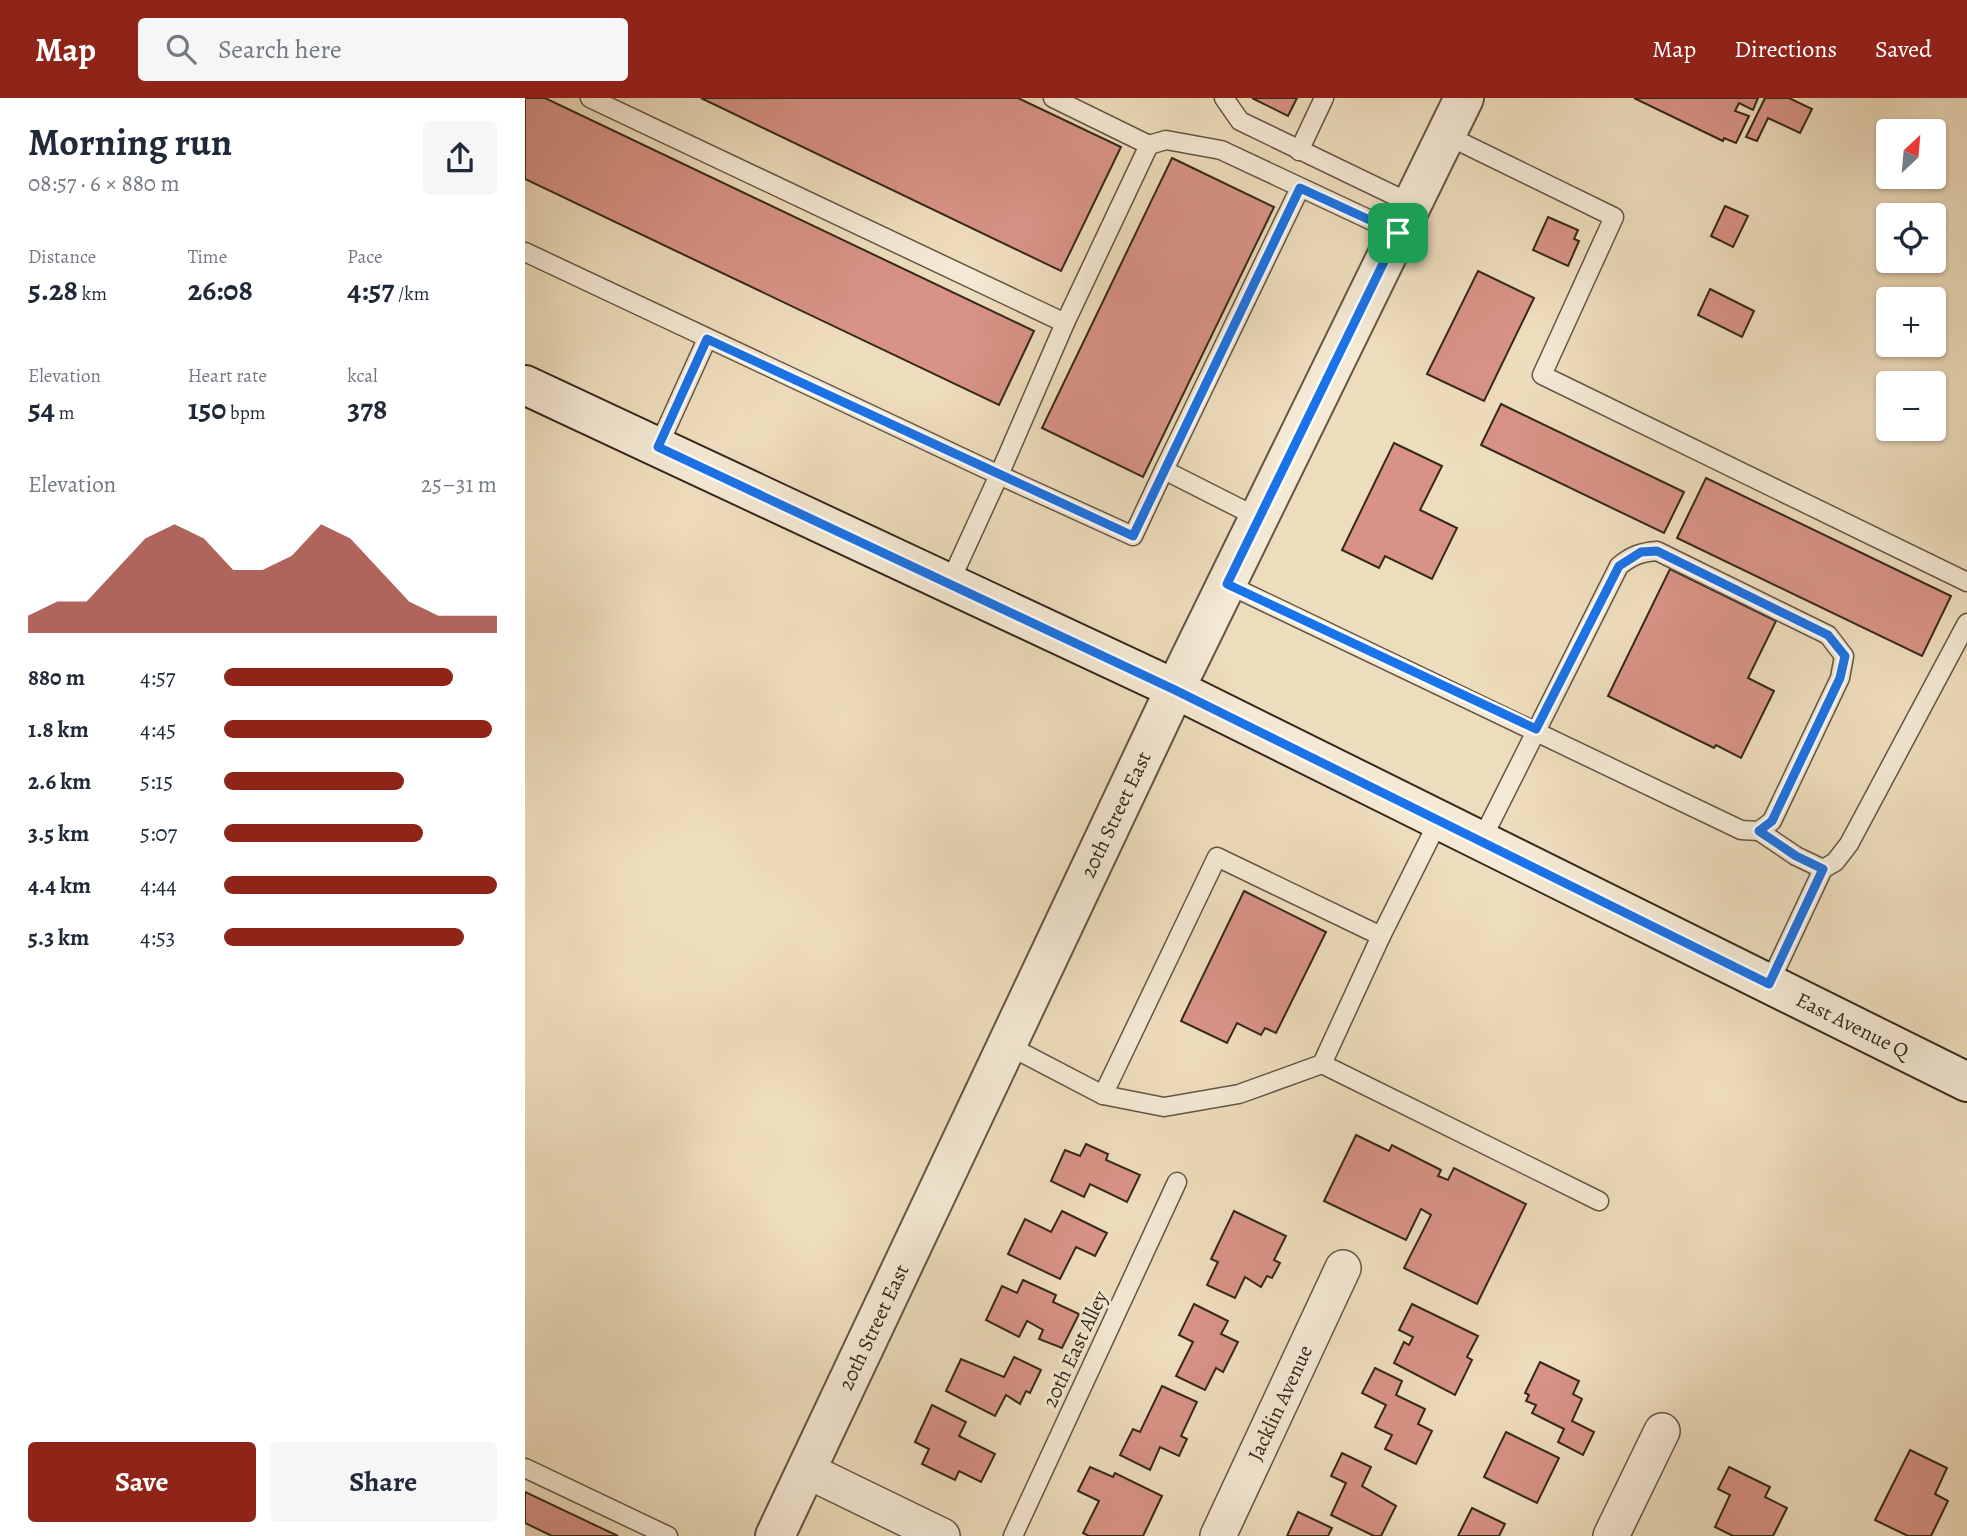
<!DOCTYPE html>
<html lang="en">
<head>
<meta charset="utf-8">
<style>
  body { margin:0; font-family:Alegreya,serif; background:#f6f6f7; color:#1f2937; height:100vh; display:flex; flex-direction:column; font-size:26px; white-space:nowrap }
  * { box-sizing:border-box; margin:0 }
  p { font-size:23px; color:#747a83 }
  .icon { flex:none; width:38px; height:38px; fill:none; stroke:currentColor; stroke-width:2; stroke-linecap:round; stroke-linejoin:round }
  .map { position:relative; flex:1; overflow:hidden }
  .details { display:flex; flex-direction:column; background:#fff; width:525px }
  .details>* { flex:none }
  .needle { width:46px; rotate:26deg }
  .controls { position:absolute; left:1351px; top:21px; display:grid; gap:14px }
  .controls a { display:grid; place-items:center; width:70px; height:70px; border-radius:7px; background:#fff; box-shadow:0 2px 5px #0004; font-size:35px }
  .pin { position:absolute; display:grid; place-items:center; width:60px; height:60px; color:#fff; margin:-30px; border-radius:14px; box-shadow:0 4px 10px #0006 }
  .round { display:grid; place-items:center; flex:none; width:74px; height:74px; border-radius:7px; background:#f6f6f7 }
  .head { display:flex; align-items:center; justify-content:space-between; height:119px; padding:0 28px }
  h1 { font-size:38px; font-weight:700; line-height:52px }
  .stats { display:grid; grid-template-columns:repeat(3,1fr); gap:10px; height:119px; padding:7px 28px }
  .stats div { display:grid; align-content:center }
  .stats b { font-size:30px; font-weight:700 }
  .stats small { font-size:19px; font-weight:400 }
  .stats p { font-size:19px }
  .chart { height:196px; padding:14px 28px }
  .chart p { display:flex; justify-content:space-between }
  .chart svg { width:100%; height:126px; margin-top:7px; fill:#8f2418; opacity:.7 }
  .cta { display:flex; gap:14px; margin-top:auto; padding:14px 28px }
  .cta a { flex:1; height:80px; border-radius:7px; background:#8f2418; color:#fff; font-size:28px; font-weight:700; line-height:80px; text-align:center }
  .cta a+a { background:#f6f6f7; color:#1f2937 }
  ul { padding:0 28px; list-style:none; font-size:23px }
  li { display:grid; grid-template-columns:112px 84px 1fr; align-items:center; height:52px }
  li i { height:18px; border-radius:9px; background:#8f2418 }
  header { display:flex; align-items:center; gap:42px; box-sizing:border-box; height:98px; padding:0 35px; background:#8f2418; color:#fff }
  header strong { font-size:33px }
  nav { display:flex; gap:38px; margin-inline-start:auto; font-size:24px }
  .search { width:490px; height:63px; background:#f6f6f7; display:flex; align-items:center; gap:18px; box-sizing:border-box; padding:0 24px; border-radius:7px; color:#747a83; font-size:26px }
  main { display:flex; flex:1; min-height:0 }
  .map>svg:first-child { display:block }
  .building { fill:#d89386; stroke:#35291a; stroke-width:2 }
  .lines { fill:none; stroke-linecap:round; stroke-linejoin:round }
  .service-casing { stroke:#635643; stroke-width:21 }
  .minor-casing { stroke:#635643; stroke-width:38 }
  .tertiary-casing { stroke:#635643; stroke-width:42 }
  .secondary-casing { stroke:#35291a; stroke-width:42 }
  .service { stroke:#f4e9d4; stroke-width:18 }
  .minor { stroke:#f4e9d4; stroke-width:35 }
  .tertiary { stroke:#f4e9d4; stroke-width:38 }
  .secondary { stroke:#f4e9d4; stroke-width:38 }
  .route-casing { stroke:#fff; stroke-width:14 }
  .route { stroke:#1a73e8; stroke-width:9 }
  .labels { text-anchor:middle; stroke-width:6; stroke-linejoin:round; paint-order:stroke }
  .street-label { font-size:21px; fill:#35291a; stroke:#f4e9d4 }
</style>
</head>
<body>
<header>
<strong>Map</strong>
<div class="search"><svg class="icon" aria-label="search" viewBox="0 0 24 24"><circle cx="10" cy="10" r="6"/><path d="M15 15l6 6"/></svg>Search here</div>
<nav><a>Map</a><a>Directions</a><a>Saved</a></nav>
</header>
<main>
<section class="details">
<div class="head"><div><h1>Morning run</h1><p>08:57 · 6 × 880 m</p></div><a class="round"><svg class="icon" aria-label="share" viewBox="0 0 24 24"><path d="M12 15V3M7 8l5-5 5 5M5 13v7h14v-7"/></svg></a></div>
<div class="stats">
<div><p>Distance</p><b>5.28<small> km</small></b></div>
<div><p>Time</p><b>26:08</b></div>
<div><p>Pace</p><b>4:57<small> /km</small></b></div>
</div>
<div class="stats">
<div><p>Elevation</p><b>54<small> m</small></b></div>
<div><p>Heart rate</p><b>150<small> bpm</small></b></div>
<div><p>kcal</p><b>378</b></div>
</div>
<div class="chart"><p><span>Elevation</span>25–31 m</p>
<svg viewBox="0 0 160 44" preserveAspectRatio="none"><path d="M0 44V38L10 33L20 33L30 22L40 11L50 6L60 11L70 22L80 22L90 17L100 6L110 11L120 22L130 33L140 38L150 38L160 38V44z"/></svg>
</div>
<ul>
<li><b>880 m</b>4:57<i style="width:84%"></i></li>
<li><b>1.8 km</b>4:45<i style="width:98%"></i></li>
<li><b>2.6 km</b>5:15<i style="width:66%"></i></li>
<li><b>3.5 km</b>5:07<i style="width:73%"></i></li>
<li><b>4.4 km</b>4:44<i style="width:100%"></i></li>
<li><b>5.3 km</b>4:53<i style="width:88%"></i></li>
</ul>
<div class="cta"><a>Save</a><a>Share</a></div>
</section>
<div class="map">
<svg width="1442" height="1438" viewBox="0 0 1442 1438">
  <rect width="100%" height="100%" fill="#eeddbd"/>
  <filter id="stains"><feTurbulence type="fractalNoise" baseFrequency=".00286" numOctaves="4"/><feColorMatrix values="0 0 0 0 .2 0 0 0 0 .09 0 0 0 0 .02 0 0 0 .5 -.17"/></filter>
  <radialGradient id="worn" r=".72"><stop offset=".6" stop-color="#630" stop-opacity="0"/><stop offset="1" stop-color="#630" stop-opacity=".3"/></radialGradient>
  <!-- building -->
  <g class="building">
    <path d="M0 0H20L509 233 474 307 0 81Z"/>
    <path d="M176 0H493L596 49 536 173Z"/>
    <path d="M727 0H772L763 18Z"/>
    <path d="M1109 0H1233L1228 12 1214 5 1210 13 1224 18 1211 45 1199 40 1198 43Z"/>
    <path d="M1240 0H1264L1287 11 1275 35 1243 20 1232 43 1221 39Z"/>
    <path d="M647 60 749 109 618 379 517 330Z"/>
    <path d="M1200 108 1223 118 1208 149 1186 138Z"/>
    <path d="M1023 119 1053 132 1049 141 1054 143 1043 168 1008 152Z"/>
    <path d="M953 173 1009 200 959 303 902 276Z"/>
    <path d="M1185 191 1229 213 1217 239 1173 217Z"/>
    <path d="M976 306 1159 394 1139 435 956 347Z"/>
    <path d="M869 345 917 368 895 412 932 430 907 481 860 458 854 470 817 452Z"/>
    <path d="M1181 380 1426 498 1397 558 1152 440Z"/>
    <path d="M1145 471 1251 523 1223 580 1249 593 1216 660 1191 647 1189 650 1083 598Z"/>
    <path d="M719 793 801 834 751 935 740 930 736 937 712 925 702 945 656 923Z"/>
    <path d="M831 1037 864 1053 867 1047 916 1072 913 1078 923 1082 929 1070 1001 1106 952 1206 879 1170 906 1117 896 1111 881 1142 799 1103Z"/>
    <path d="M561 1046 583 1056 581 1062 615 1077 602 1104 565 1086 559 1099 526 1083 540 1052 555 1058Z"/>
    <path d="M537 1113 582 1135 570 1158 551 1149 535 1181 483 1156 500 1121 526 1134Z"/>
    <path d="M709 1113 761 1138 749 1162 755 1165 747 1180 742 1178 736 1189 720 1179 710 1200 682 1187 693 1164 686 1161Z"/>
    <path d="M498 1182 531 1197 528 1204 554 1216 537 1250 514 1241 518 1232 502 1223 494 1239 461 1222 477 1188 492 1195Z"/>
    <path d="M669 1206 703 1223 696 1236 713 1244 698 1274 691 1270 680 1292 651 1278 668 1244 654 1237Z"/>
    <path d="M887 1206 953 1238 942 1259 947 1262 930 1297 869 1265 879 1244 884 1247 888 1239 874 1232Z"/>
    <path d="M489 1259 516 1272 505 1295 501 1293 495 1306 481 1297 470 1318 421 1293 436 1261 479 1279Z"/>
    <path d="M1015 1264 1054 1283 1048 1296 1057 1301 1047 1323 1069 1334 1058 1357 1033 1344 1039 1331 1007 1315 1011 1307 1001 1303 1004 1297 1000 1295Z"/>
    <path d="M850 1270 877 1283 871 1297 900 1311 893 1326 907 1333 891 1366 860 1351 867 1337 850 1329 861 1307 837 1295Z"/>
    <path d="M637 1288 672 1304 656 1338 662 1341 654 1358 635 1349 625 1372 595 1357 608 1331 615 1334Z"/>
    <path d="M407 1307 441 1324 434 1338 470 1356 456 1384 434 1373 430 1382 397 1366 404 1351 390 1344Z"/>
    <path d="M981 1334 1034 1360 1012 1405 959 1379Z"/>
    <path d="M1385 1352 1422 1370 1410 1396 1423 1403 1406 1438H1383L1350 1422Z"/>
    <path d="M817 1355 846 1369 837 1388 871 1408 856 1438H849L806 1417 821 1385 806 1378Z"/>
    <path d="M565 1369 588 1379 590 1375 637 1398 618 1438H564L558 1435 574 1403 553 1393Z"/>
    <path d="M1204 1369 1245 1389 1240 1399 1262 1410 1248 1438H1208L1190 1429 1205 1397 1193 1391Z"/>
    <path d="M0 1394 93 1438H27L0 1425Z"/>
    <path d="M947 1410 980 1426 974 1438H933Z"/>
    <path d="M773 1414 807 1430 803 1438H762Z"/>
  </g>
  <g class="lines">
    <defs>
      <g id="service">
        <path d="M65 0 540 225"/>
        <path d="M528 0 624 47 641 42 696 52 873 135"/>
        <path d="M699 0 715 23 887 106"/>
        <path d="M921 37 1089 119 1017 277 1442 484"/>
        <path d="M624 47 540 225 474 377 608 438 639 372"/>
        <path d="M774 53 799 0"/>
        <path d="M0 154 474 377 424 486"/>
        <path d="M133 349 182 241"/>
        <path d="M734 420 639 372 775 90"/>
        <path d="M702 486 1216 732 1234 733 1247 723 1315 580 1319 558 1303 537 1132 453C1116 454 1106 458 1094 468L956 743"/>
        <path d="M1234 733 1271 758 1298 771 1310 764 1324 746 1442 525"/>
        <path d="M1244 886 1298 771"/>
        <path d="M482 947 578 997 692 759 856 838 914 722"/>
        <path d="M797 966 1074 1103"/>
        <path d="M578 997 639 1009 714 996 797 966 856 838"/>
        <path d="M0 1370 143 1438"/>
        <path d="M488 1438 652 1084"/>
      </g>
      <g id="minor">
        <path d="M281 1372 417 1438"/>
        <path id="s1" d="M693 1438 818 1170"/>
        <path d="M1086 1438 1137 1333"/>
      </g>
      <g id="tertiary">
        <path id="s2" d="M250 1438 650 591 939 0"/>
      </g>
      <g id="secondary">
        <path id="s3" d="M0 287 650 591 1442 984"/>
      </g>
    </defs>
    <!-- service casing -->
    <use href="#service" class="service-casing"/>
    <!-- minor casing -->
    <use href="#minor" class="minor-casing"/>
    <!-- tertiary casing -->
    <use href="#tertiary" class="tertiary-casing"/>
    <!-- secondary casing -->
    <use href="#secondary" class="secondary-casing"/>
    <!-- service -->
    <use href="#service" class="service"/>
    <!-- minor -->
    <use href="#minor" class="minor"/>
    <!-- tertiary -->
    <use href="#tertiary" class="tertiary"/>
    <!-- secondary -->
    <use href="#secondary" class="secondary"/>
  </g>
  <g class="lines">
    <defs>
      <path id="route" d="M775 90 873 135 702 486 1011 631 1094 468 1116 454 1132 453 1303 537 1320 558 1315 580 1247 723 1234 733 1271 758 1298 771 1244 886 650 592 133 349 182 241 608 438Z"/>
    </defs>
    <!-- route casing -->
    <use href="#route" class="route-casing"/>
    <!-- route -->
    <use href="#route" class="route"/>
  </g>
  <g class="labels">
    <!-- street labels -->
    <g class="street-label">
      <text dy="7" stroke="none"><textPath href="#s2" startOffset="798">20th Street East</textPath></text>
      <text dy="7" stroke="none"><textPath href="#s3" startOffset="1474">East Avenue Q</textPath></text>
      <text dy="7" stroke="none"><textPath href="#s2" startOffset="231">20th Street East</textPath></text>
      <text transform="translate(550 1251) rotate(-65)" y="7">20th East Alley</text>
      <text dy="7" stroke="none"><textPath href="#s1" startOffset="147">Jacklin Avenue</textPath></text>
    </g>
  </g>
  <rect width="100%" height="100%" filter="url(#stains)"/>
  <rect width="100%" height="100%" fill="url(#worn)"/>
</svg>
<div class="controls">
<a><svg class="needle" viewBox="-14 -14 28 28"><path d="M0-13l5 13h-10z" fill="#e53935"/><path d="M0 13l5-13h-10z" fill="#747a83"/></svg></a>
<a><svg class="icon" aria-label="locate" viewBox="0 0 24 24"><circle cx="12" cy="12" r="6"/><path d="M12 2v4M12 18v4M2 12h4M18 12h4"/></svg></a>
<a>+</a>
<a>−</a>
</div>
<div class="pin" style="left:873px;top:135px;background:#1e9e55"><svg class="icon" aria-label="arrive" viewBox="0 0 24 24"><path d="M6 21V4h12l-3 4 3 4H6"/></svg></div>
</div>
</main>
</body>
</html>
